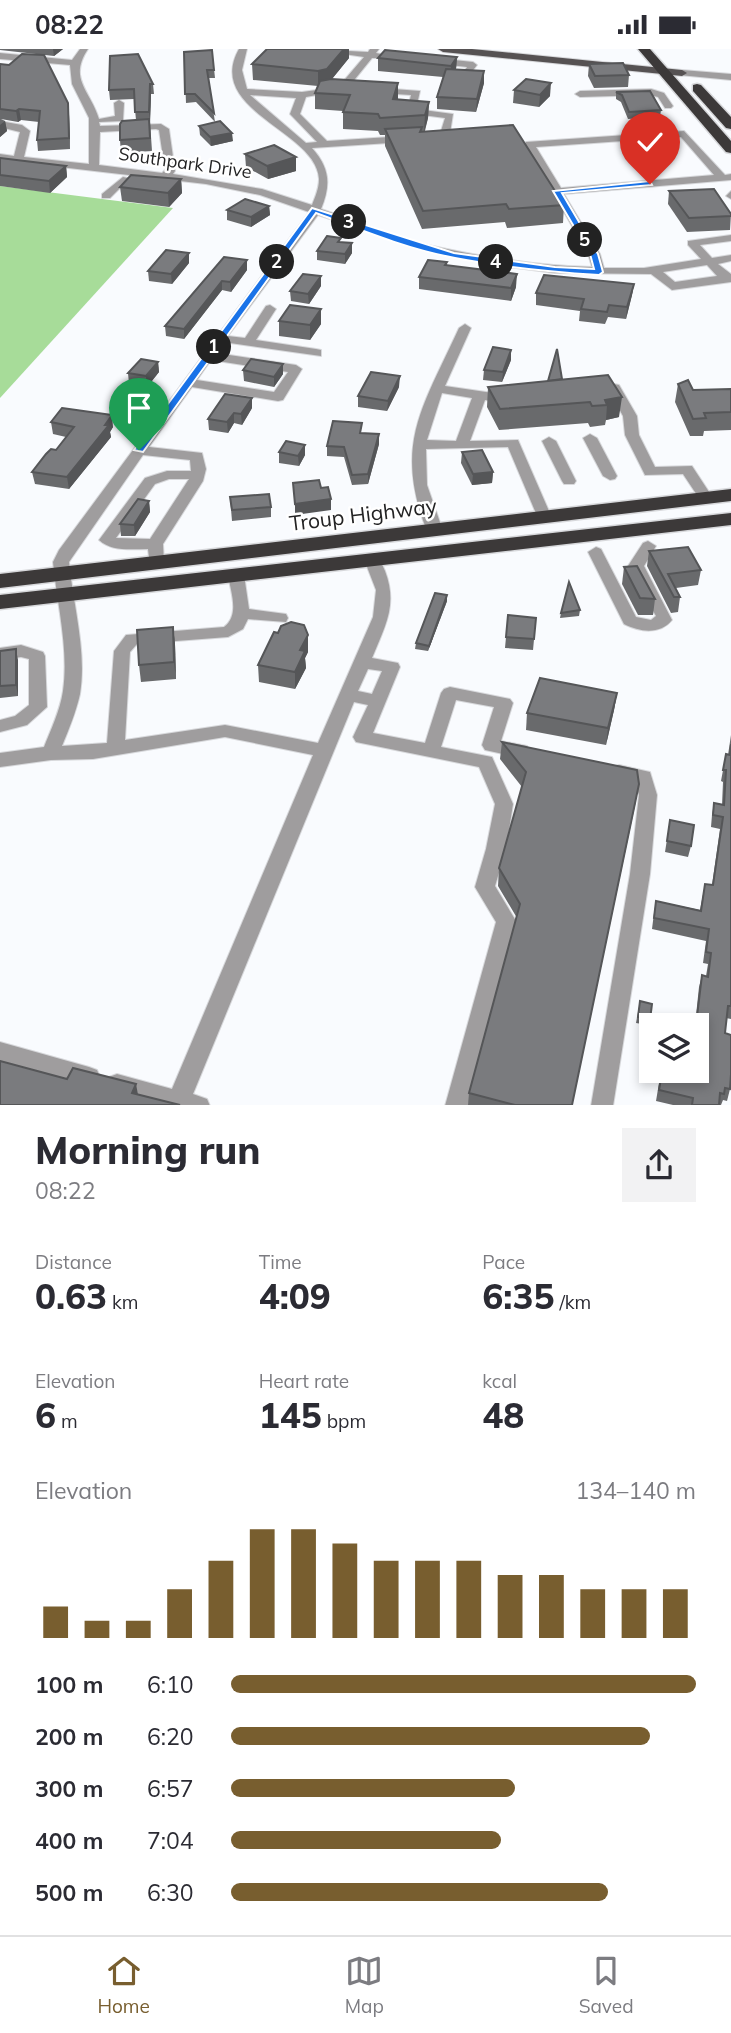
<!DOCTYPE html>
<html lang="en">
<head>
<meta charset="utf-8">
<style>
  body { margin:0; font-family:Mulish,sans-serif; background:#f2f2f3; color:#2b2b33; height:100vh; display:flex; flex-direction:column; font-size:26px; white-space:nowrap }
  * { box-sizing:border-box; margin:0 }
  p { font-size:23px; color:#7c7c81 }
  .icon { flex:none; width:38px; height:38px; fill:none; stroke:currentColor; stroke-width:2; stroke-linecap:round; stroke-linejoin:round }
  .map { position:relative; height:1056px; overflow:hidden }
  .side { display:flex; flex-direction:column; background:#fff; flex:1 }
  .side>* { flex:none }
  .fabs { position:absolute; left:639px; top:964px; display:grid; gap:14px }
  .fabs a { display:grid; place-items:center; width:70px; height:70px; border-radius:0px; background:#fff; box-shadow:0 4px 10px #0003; font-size:35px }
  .pin { position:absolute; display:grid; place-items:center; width:60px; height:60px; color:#fff; margin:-72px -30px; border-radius:50% 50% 50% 0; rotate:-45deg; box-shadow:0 0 7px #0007 }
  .pin .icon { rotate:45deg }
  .km { position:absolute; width:35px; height:35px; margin:-18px; border-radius:50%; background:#222; color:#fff; font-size:19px; line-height:35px; text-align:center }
  .round { display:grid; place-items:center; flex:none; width:74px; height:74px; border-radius:0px; background:#f2f2f3 }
  .overview { display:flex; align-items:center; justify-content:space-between; height:119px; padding:0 35px }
  h1 { font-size:38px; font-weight:800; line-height:52px }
  .metrics { display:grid; grid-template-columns:repeat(3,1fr); gap:10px; height:119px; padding:7px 35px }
  .metrics div { display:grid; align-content:center }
  .metrics b { font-size:35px; font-weight:800 }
  .metrics small { font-size:19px; font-weight:400 }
  .metrics p { font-size:19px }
  .chart { height:196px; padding:14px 35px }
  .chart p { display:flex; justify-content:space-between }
  .chart svg { width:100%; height:126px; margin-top:7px; stroke:#785e2f; stroke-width:6 }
  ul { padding:0 35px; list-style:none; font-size:23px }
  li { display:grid; grid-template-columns:112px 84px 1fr; align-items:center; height:52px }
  li i { height:18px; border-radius:9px; background:#785e2f }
  .status { display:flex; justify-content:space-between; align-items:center; height:49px; padding:0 35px; background:#fff; direction:ltr }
  .status svg { height:19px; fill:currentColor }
  .tabs { display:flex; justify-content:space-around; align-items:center; height:98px; border-top:2px solid #e1e1e2; background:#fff; font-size:19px; color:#7c7c81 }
  .tabs a { display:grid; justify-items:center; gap:4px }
  .tabs .on { color:#785e2f }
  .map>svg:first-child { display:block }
  .forest { fill:#a7dc99 }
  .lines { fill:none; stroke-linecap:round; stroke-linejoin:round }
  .minor-casing { stroke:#d7d8db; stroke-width:2 }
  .major-casing { stroke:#d7d8db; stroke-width:2 }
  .highway-casing { stroke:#d7d8db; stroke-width:3 }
  .minor { fill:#9f9d9e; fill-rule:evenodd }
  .major { fill:#565253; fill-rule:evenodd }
  .highway { fill:#3c3939; fill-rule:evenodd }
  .wall { fill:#696a6c }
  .shaded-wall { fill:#555658 }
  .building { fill:#7a7b7e; stroke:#555658; stroke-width:2 }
  .route { fill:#1a73e8; stroke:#fff; stroke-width:2 }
  .labels { text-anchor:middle; stroke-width:5; stroke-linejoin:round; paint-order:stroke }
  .far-street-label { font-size:18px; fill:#232324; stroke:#fff }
  .street-label { font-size:21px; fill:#232324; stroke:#fff }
</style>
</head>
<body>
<div class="status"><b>08:22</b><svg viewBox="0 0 49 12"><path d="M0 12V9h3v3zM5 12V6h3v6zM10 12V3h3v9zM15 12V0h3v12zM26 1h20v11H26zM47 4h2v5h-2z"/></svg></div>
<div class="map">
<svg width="731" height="1057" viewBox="0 0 731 1057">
  <rect width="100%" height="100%" fill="#f9fbfe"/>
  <!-- forest -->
  <path class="forest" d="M0 137 173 159 0 349Z"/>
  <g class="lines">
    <defs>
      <g id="minor">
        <path d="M80 0H88C68 30 90 41 99 70L115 67 114 54 119 51 124 54 123 72 99 73 100 77 161 75 169 80 175 122 173 125 262 140 312 156C315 148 319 140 319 130 317 82 204 62 239 0H247L242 21 247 40 302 43 338 38V42L306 48 300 65 327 92 405 87 410 90 405 93 312 99C330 119 331 136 321 160 356 172 392 187 428 196 482 208 537 217 592 218L588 205 525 95 526 93 684 82 725 126 731 125V131L564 145 600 205 604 219H644L701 210 688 196V192L731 186V192L700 196 712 209 731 206V212L718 215 731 225V233L672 241 651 225 555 224 509 218 423 201 318 166 228 287 245 289 266 257 270 256 276 260 256 291 316 300 321 301V307L223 293 216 304 296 316 302 320 283 351 278 352 192 338 149 398 202 404 206 420 203 432 163 495 164 514 162 517H150L148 500C131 500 112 503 99 491L145 429 167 422H191L190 411 143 406 69 513C73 556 87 602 80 645 76 663 69 680 62 697L107 694 114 602 126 586 224 578C240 566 231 544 228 526L236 521 244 526 249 560 286 565 288 569 286 573 248 570 243 580 228 588 137 595 130 603 125 691 225 676 318 694 373 568 376 541 364 510 372 505C381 508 381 514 385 522 398 556 385 577 372 609L398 614 400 618 373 684 425 694 441 644 444 640 450 638 510 650 513 654 501 692 527 697 530 702 527 707 521 709 485 701 482 696 494 658 456 651 441 698 492 708 513 755 506 800 495 837 516 872 468 1057H445L496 873 475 838 486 800 495 755 479 718 356 693 353 688 368 656 354 653 193 1045 207 1050 210 1057H159L109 1042 106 1035 109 1028 117 1025 172 1040 313 706 225 688 93 710 51 711 0 718V704L44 698C51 680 60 662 63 642 69 600 57 555 53 513L59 501 309 163 260 146 206 135 0 111V105L14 107 20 83 0 78V72L22 76 30 82 24 108 89 115V69L72 35 70 16 0 10V4L72 11ZM250 46 296 49 290 65 317 93 306 94ZM156 80 159 81 165 121 162 124 99 116 100 83ZM681 88 714 126 561 139 536 98ZM707 216 717 227 675 233 663 223ZM211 311 288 323 274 343 197 331ZM169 430H189L150 490 116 489 155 435ZM368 620 382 622 372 645 358 642Z"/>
        <path d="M310 0 368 3 370 0H379L376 4 381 5V9H372L351 35 354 37 420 42 416 60 453 65 450 84 428 90V86L441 82 445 69 407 64 411 46 348 42 341 35 364 8Z"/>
        <path d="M435 9 473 13 477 16 467 29 462 26 467 18 432 14V10Z"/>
        <path d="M682 21 731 25V31L679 26V22Z"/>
        <path d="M651 40 664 44 673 57 671 59H665L658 48 650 46 580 48 575 45 580 42Z"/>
        <path d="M123 128 146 133 141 136 125 134 110 149H102V145Z"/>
        <path d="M731 142V150L726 147Z"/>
        <path d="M465 275 471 279 445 337 513 347 515 350 508 354 485 351 470 392 518 391 552 469 550 472H540L538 469 508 398 426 400 427 436 443 482 435 487 427 482C393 395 423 358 459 279ZM442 344 472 349 456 392 427 391Z"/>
        <path d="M614 335 619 336 637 367 639 386 655 418 692 417 713 449 711 452H701L683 425 645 426 625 386 623 367 610 343H601L599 340 601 337Z"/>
        <path d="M590 385 597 389 617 427 615 430 610 431 603 427 583 389Z"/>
        <path d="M549 388 556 392 576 432 574 435H564L562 432 542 392Z"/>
        <path d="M648 492 656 497 644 517 672 571C660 586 640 583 624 575L588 503 596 498 601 500 636 568 651 571 656 567 628 517 643 494Z"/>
        <path d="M21 596 43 603 45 607 47 658 27 676 0 683V671L15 667 29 656V610L21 608 0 611V599Z"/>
        <path d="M619 716 650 723 657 746 650 825 613 1057H591L630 825 639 746 635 733 613 728 610 723 613 718Z"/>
        <path d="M0 993 89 1018 97 1021 100 1028 97 1035 89 1038 0 1013Z"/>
      </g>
      <path id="major" d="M438 0H472L682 21 687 24 682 27 443 3Z"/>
      <g id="highway">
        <path d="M638 0H650L731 92V104L726 103Z"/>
        <path d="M697 35 701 36 731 68V80L726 79 693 42V36Z"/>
        <path d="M731 440V452L0 539V525Z"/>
        <path d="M731 464V476L0 560V546Z"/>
      </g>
    </defs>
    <!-- minor casing -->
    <use href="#minor" class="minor-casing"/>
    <!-- major casing -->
    <use href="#major" class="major-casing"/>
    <!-- highway casing -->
    <use href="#highway" class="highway-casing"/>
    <!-- minor -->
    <use href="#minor" class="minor"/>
    <!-- major -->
    <use href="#major" class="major"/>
    <!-- highway -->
    <use href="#highway" class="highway"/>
  </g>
  <!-- wall -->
  <g class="wall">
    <path d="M0 0H63L54 7 0 1Z"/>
    <path d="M212 1 215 29H208L215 73 196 53 186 54 184 3Z"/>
    <path d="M457 8 456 20 484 22V34L476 63 437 60V48L443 28 378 22V9Z"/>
    <path d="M349 9 332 30 398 51 429 53 428 69 425 82 564 156 563 174 507 179 505 173 422 180 385 97V86H380L378 82 343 80V62L315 60V44L318 37 253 31 252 15Z"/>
    <path d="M0 15 69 65 70 100 38 102 37 91 39 73 21 71 18 73 1 70 5 72 7 82 0 88Z"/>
    <path d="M589 15 629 26 628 38 594 39 588 27Z"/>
    <path d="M153 35 154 45H151L150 73 152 102 121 104 120 91 136 71 134 50 110 51 109 41Z"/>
    <path d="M514 41 550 47 539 58 513 54Z"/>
    <path d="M616 43 661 61 660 68 628 70 621 53 616 50Z"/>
    <path d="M199 77 233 92 211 97 200 86Z"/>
    <path d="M245 105 296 108V122L268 130 246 118Z"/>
    <path d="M0 109 66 117 67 128 50 144 0 137Z"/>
    <path d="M181 130 182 144 169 158 122 152 120 138Z"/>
    <path d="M669 142 731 165 730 181 687 183 668 155Z"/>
    <path d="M269 157 270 166 251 178 227 171V161Z"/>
    <path d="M341 193 352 194V204L345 215 317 211V202Z"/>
    <path d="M247 211V221L231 243 222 241 184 290 166 287 165 277Z"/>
    <path d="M447 213V216L516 238 511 252 419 240V228Z"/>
    <path d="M189 214 172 235 149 232 148 222Z"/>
    <path d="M634 235 632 246 626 270 608 268 605 275 579 272 580 262 536 256V244Z"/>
    <path d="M321 237 309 255 291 252 290 242Z"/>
    <path d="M279 272 321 275 310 291 279 287Z"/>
    <path d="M511 311 502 333 483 331 484 321Z"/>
    <path d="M158 313 159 323 147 338 129 335 128 324Z"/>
    <path d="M283 315V325L274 338 244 332 243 321Z"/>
    <path d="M608 326 619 368 606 371 605 376 590 378 588 374 499 381 487 358 488 338Z"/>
    <path d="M678 335 693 341 731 340V381L704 382 703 387H690L675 353Z"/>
    <path d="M399 338 387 362 358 358V347Z"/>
    <path d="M252 359 242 376 234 374 228 384 209 381 208 370Z"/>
    <path d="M51 373 113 378 110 383 111 388 69 440 35 435 32 423 56 401 66 388 53 385Z"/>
    <path d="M362 384 379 385V395L368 435 352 436 344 408 327 407V397Z"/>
    <path d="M279 403 305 406 299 417 279 414Z"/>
    <path d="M462 403 493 423 492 434 472 436 461 414Z"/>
    <path d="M230 448 271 458V468L232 472Z"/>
    <path d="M149 452 150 463 135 487H121L120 475Z"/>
    <path d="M649 502 701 521 698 536 676 539 680 548 678 563 671 564 647 517Z"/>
    <path d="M624 518 655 550 653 566H638L622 535Z"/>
    <path d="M447 546V552L428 602 415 600 416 594Z"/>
    <path d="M580 561 579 567 560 569 561 564Z"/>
    <path d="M508 566 536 569 533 601 505 599Z"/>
    <path d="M173 578 175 595 176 630 141 633 139 616Z"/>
    <path d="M308 586V603L305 609 306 619 295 640 259 633 258 616Z"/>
    <path d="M0 602 18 611V647L0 649Z"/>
    <path d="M617 644 614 661 606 696 526 681 527 664Z"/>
    <path d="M731 686V970L726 969 725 984 730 1040 727 1052 723 1051 721 1056H673L656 1052 659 1034 662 1023 672 1025 673 1022H696V976H695L699 938 702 926 706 927 708 915 703 914 706 892 652 880 654 864 656 852 700 861 705 835 712 836 720 780 711 778 712 766 714 754 722 756 723 733 721 732 726 705 728 706Z"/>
    <path d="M502 693 636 752 572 1056H468L469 1044 517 869 498 837 499 819 522 738 500 710Z"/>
    <path d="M670 771 691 797 688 808 665 803Z"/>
    <path d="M640 952 652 955 648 976 636 974Z"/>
  </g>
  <!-- shaded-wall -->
  <g class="shaded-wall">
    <path d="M53 0H63L54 7Z"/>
    <path d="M344 0H349V9L327 36 318 38V22Z"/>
    <path d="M457 8 456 20 450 29 451 17Z"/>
    <path d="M484 22V34L476 63 477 50Z"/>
    <path d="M398 34V50L393 67V50Z"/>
    <path d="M551 34 550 47 539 58 540 46Z"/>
    <path d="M150 35 151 45 150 73 149 63Z"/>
    <path d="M429 53 428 69 424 83 425 66Z"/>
    <path d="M68 54 69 65 70 100 69 89Z"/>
    <path d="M19 60 21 71 18 73 16 62Z"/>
    <path d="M5 72 7 82 0 88V76Z"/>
    <path d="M232 84 233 92 211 97 210 88Z"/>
    <path d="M296 108V122L268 130 267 117Z"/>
    <path d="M66 117 67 128 50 144 49 132Z"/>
    <path d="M181 130 182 144 169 158 168 144Z"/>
    <path d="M269 157 270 166 251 178V168Z"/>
    <path d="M352 194V204L345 215V205Z"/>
    <path d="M189 204V214L172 235 171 225Z"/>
    <path d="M247 211V221L231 243 230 233Z"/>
    <path d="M517 225 516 238 511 252V239Z"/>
    <path d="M321 227V237L309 255 308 245Z"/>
    <path d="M222 232V241L184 290V280Z"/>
    <path d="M634 235 632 246 626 270 627 258Z"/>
    <path d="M321 260V275L310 291V276Z"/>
    <path d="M511 301V311L502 333 503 323Z"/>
    <path d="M158 313 159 323 147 338 146 327Z"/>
    <path d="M283 315V325L274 338V328Z"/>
    <path d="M400 327 399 338 387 362 388 352Z"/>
    <path d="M622 348 619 368 606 371 607 356 605 351Z"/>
    <path d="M252 349V359L242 376 241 365Z"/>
    <path d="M234 364V374L228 384 227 373Z"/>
    <path d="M112 366 113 378 110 383 111 388 69 440 67 428 105 376Z"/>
    <path d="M379 385V395L368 435V425Z"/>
    <path d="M305 396V406L299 417 298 407Z"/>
    <path d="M493 423 492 434 472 436 473 425Z"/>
    <path d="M331 450V461L295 466V455Z"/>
    <path d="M149 452 150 463 135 487 134 476Z"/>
    <path d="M447 546V552L428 602 429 597Z"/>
    <path d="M173 578 175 595 176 630 174 613Z"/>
    <path d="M308 586V603L305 609 306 619 295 640V623L300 601Z"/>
    <path d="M16 600 18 611V647L16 636Z"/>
    <path d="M617 644 614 661 606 696 608 679Z"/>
    <path d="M136 1035 140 1056 132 1044Z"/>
  </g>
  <!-- building -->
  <g class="building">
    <path d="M267 0H344L327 20 318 22 252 15Z"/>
    <path d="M212 1 214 21H207L214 64 195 45H185L184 3Z"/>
    <path d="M385 1 457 8 451 17 378 9Z"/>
    <path d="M22 5 44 6 68 54 69 89 37 91 40 62 19 60 16 62 0 60V15L9 16Z"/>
    <path d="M138 5 153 35H150L149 63H135L134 40 109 41 110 7Z"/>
    <path d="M623 14 629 26 595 27 589 15Z"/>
    <path d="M446 20 484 22 477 50 437 48Z"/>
    <path d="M331 30 398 34 393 50 429 53 425 66 380 69 378 65 343 63 350 46 315 44 320 32Z"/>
    <path d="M526 30 551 34 540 46 514 41Z"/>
    <path d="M650 42 661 61 629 63 622 46 616 43Z"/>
    <path d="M149 70 150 89 120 91V75L122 72Z"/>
    <path d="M220 72 232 84 210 88 199 77Z"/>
    <path d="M513 76 564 156 509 160 506 155 423 162 385 80 422 78 420 83Z"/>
    <path d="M274 96 296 108 267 117 245 105Z"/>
    <path d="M0 109 66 117 49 132 0 126Z"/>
    <path d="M131 126 181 130 168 144 120 138Z"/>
    <path d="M714 140 731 165V167L689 169 669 142Z"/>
    <path d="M245 150 269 157 251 168 227 161Z"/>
    <path d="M327 187 341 189 338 193 352 194 345 205 317 202Z"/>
    <path d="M166 201 189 204 171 225 148 222Z"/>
    <path d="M224 208 247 211 230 233 222 232 184 280 165 277Z"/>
    <path d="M428 211 447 213 445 216 517 225 511 239 419 228Z"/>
    <path d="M303 225 321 227 308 245 290 242Z"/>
    <path d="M544 226 634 235 627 258 609 256 607 263 581 260 584 250 536 244Z"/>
    <path d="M290 256 321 260 310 276 279 272Z"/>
    <path d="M493 298 511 301 503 323 484 321Z"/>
    <path d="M557 300 562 330 548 332Z"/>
    <path d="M141 310 158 313 146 327 128 324Z"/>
    <path d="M251 310 283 315 274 328 243 321Z"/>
    <path d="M371 323 400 327 388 352 358 347Z"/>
    <path d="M608 326 622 348 605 351 607 356 592 357 590 353 500 360 488 338Z"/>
    <path d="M688 331 693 341 731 340V363L704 364 706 369 693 370 678 335Z"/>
    <path d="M225 345 252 349 241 365 234 364 227 373 208 370Z"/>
    <path d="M62 359 112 366 105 376H109L67 428 32 423 46 405 51 400 56 401 74 378 51 373Z"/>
    <path d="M333 372 362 374 360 384 379 385 368 425 352 426 344 398 327 397Z"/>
    <path d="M286 392 305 396 298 407 279 403Z"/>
    <path d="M482 401 493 423 473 425 462 403Z"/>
    <path d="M319 431 321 439 328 438 331 450 295 455 293 434Z"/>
    <path d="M269 445 271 458 232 461 230 448Z"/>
    <path d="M138 450 149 452 134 476 120 475Z"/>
    <path d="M688 498 701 521 668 525 680 548H674L649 502Z"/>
    <path d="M637 517 655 550 640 549 624 518Z"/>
    <path d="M569 533 580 561 561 564Z"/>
    <path d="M435 544 447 546 429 597 416 594Z"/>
    <path d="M508 566 536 569 534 590 506 588Z"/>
    <path d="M291 573 304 576 308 586 300 601 305 602 295 623 258 616 274 583 278 584 281 577Z"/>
    <path d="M173 578 174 613 139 616 137 581Z"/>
    <path d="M16 600V636L0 637V602Z"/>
    <path d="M540 629 617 644 608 679 527 664Z"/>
    <path d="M502 693 637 721 639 735 572 1056H515L469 1044 520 855 499 819 526 723Z"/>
    <path d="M731 695V957H728L725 984 731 986V1025L730 1040 725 1039 724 1045 720 1044 719 1056H692L693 1049 659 1041 662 1023 673 1026 674 1022H696V976L702 926 708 928 711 904 706 903 709 880 654 869 656 852 701 862 705 835 713 836 723 768 713 766 714 754 724 756 726 721H723L726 705 730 706Z"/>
    <path d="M670 771 694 776 691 797 667 792Z"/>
    <path d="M640 952 652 955 650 971 638 968Z"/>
    <path d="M0 1012 67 1030 73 1019 136 1035 132 1044 180 1056H0Z"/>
  </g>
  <!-- route -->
  <path class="route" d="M650 132 652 136 562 144 598 205 603 223 599 226C551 223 502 218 455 209 407 200 361 181 316 164L143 403 134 401 312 159 454 204 555 218 594 220 590 205 553 142Z"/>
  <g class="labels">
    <!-- far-street labels -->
    <g class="far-street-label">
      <text transform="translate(185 114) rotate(8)" y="6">Southpark Drive</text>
    </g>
    <!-- street labels -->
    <g class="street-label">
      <text transform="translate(363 466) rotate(-7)" y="7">Troup Highway</text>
    </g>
  </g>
</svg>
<div class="fabs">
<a><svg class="icon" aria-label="layers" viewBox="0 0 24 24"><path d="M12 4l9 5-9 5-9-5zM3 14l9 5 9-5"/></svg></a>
</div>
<div class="pin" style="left:139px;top:401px;background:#1e9e55"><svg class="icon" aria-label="arrive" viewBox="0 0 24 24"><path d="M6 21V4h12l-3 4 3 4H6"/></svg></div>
<div class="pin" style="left:650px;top:135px;background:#d93025"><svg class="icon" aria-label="check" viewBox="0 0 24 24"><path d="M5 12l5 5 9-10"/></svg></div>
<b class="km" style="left:214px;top:298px">1</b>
<b class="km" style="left:277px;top:213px">2</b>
<b class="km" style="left:349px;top:173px">3</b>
<b class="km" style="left:496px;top:213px">4</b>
<b class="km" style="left:585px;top:191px">5</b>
</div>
<section class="side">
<div class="overview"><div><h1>Morning run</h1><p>08:22</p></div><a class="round"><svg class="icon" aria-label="share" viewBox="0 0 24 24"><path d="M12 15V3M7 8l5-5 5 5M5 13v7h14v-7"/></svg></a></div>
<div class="metrics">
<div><p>Distance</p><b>0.63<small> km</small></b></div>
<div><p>Time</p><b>4:09</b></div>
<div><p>Pace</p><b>6:35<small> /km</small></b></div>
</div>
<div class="metrics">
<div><p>Elevation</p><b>6<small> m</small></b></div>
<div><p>Heart rate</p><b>145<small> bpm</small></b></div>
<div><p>kcal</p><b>48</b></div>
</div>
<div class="chart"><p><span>Elevation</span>134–140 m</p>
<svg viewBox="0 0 160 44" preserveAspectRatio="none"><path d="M5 44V33M15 44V38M25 44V38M35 44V27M45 44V17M55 44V6M65 44V6M75 44V11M85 44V17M95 44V17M105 44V17M115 44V22M125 44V22M135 44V27M145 44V27M155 44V27"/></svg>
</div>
<ul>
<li><b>100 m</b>6:10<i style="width:100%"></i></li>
<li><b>200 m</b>6:20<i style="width:90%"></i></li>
<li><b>300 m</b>6:57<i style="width:61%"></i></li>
<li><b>400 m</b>7:04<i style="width:58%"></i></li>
<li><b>500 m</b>6:30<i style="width:81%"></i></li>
</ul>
</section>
<nav class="tabs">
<a class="on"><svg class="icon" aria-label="home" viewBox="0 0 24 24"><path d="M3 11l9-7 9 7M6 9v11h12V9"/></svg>Home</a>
<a><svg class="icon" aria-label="map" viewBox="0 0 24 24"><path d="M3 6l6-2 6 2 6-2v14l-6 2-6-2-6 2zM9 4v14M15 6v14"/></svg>Map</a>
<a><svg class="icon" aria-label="saved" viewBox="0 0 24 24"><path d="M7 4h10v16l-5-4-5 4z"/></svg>Saved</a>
</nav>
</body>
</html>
